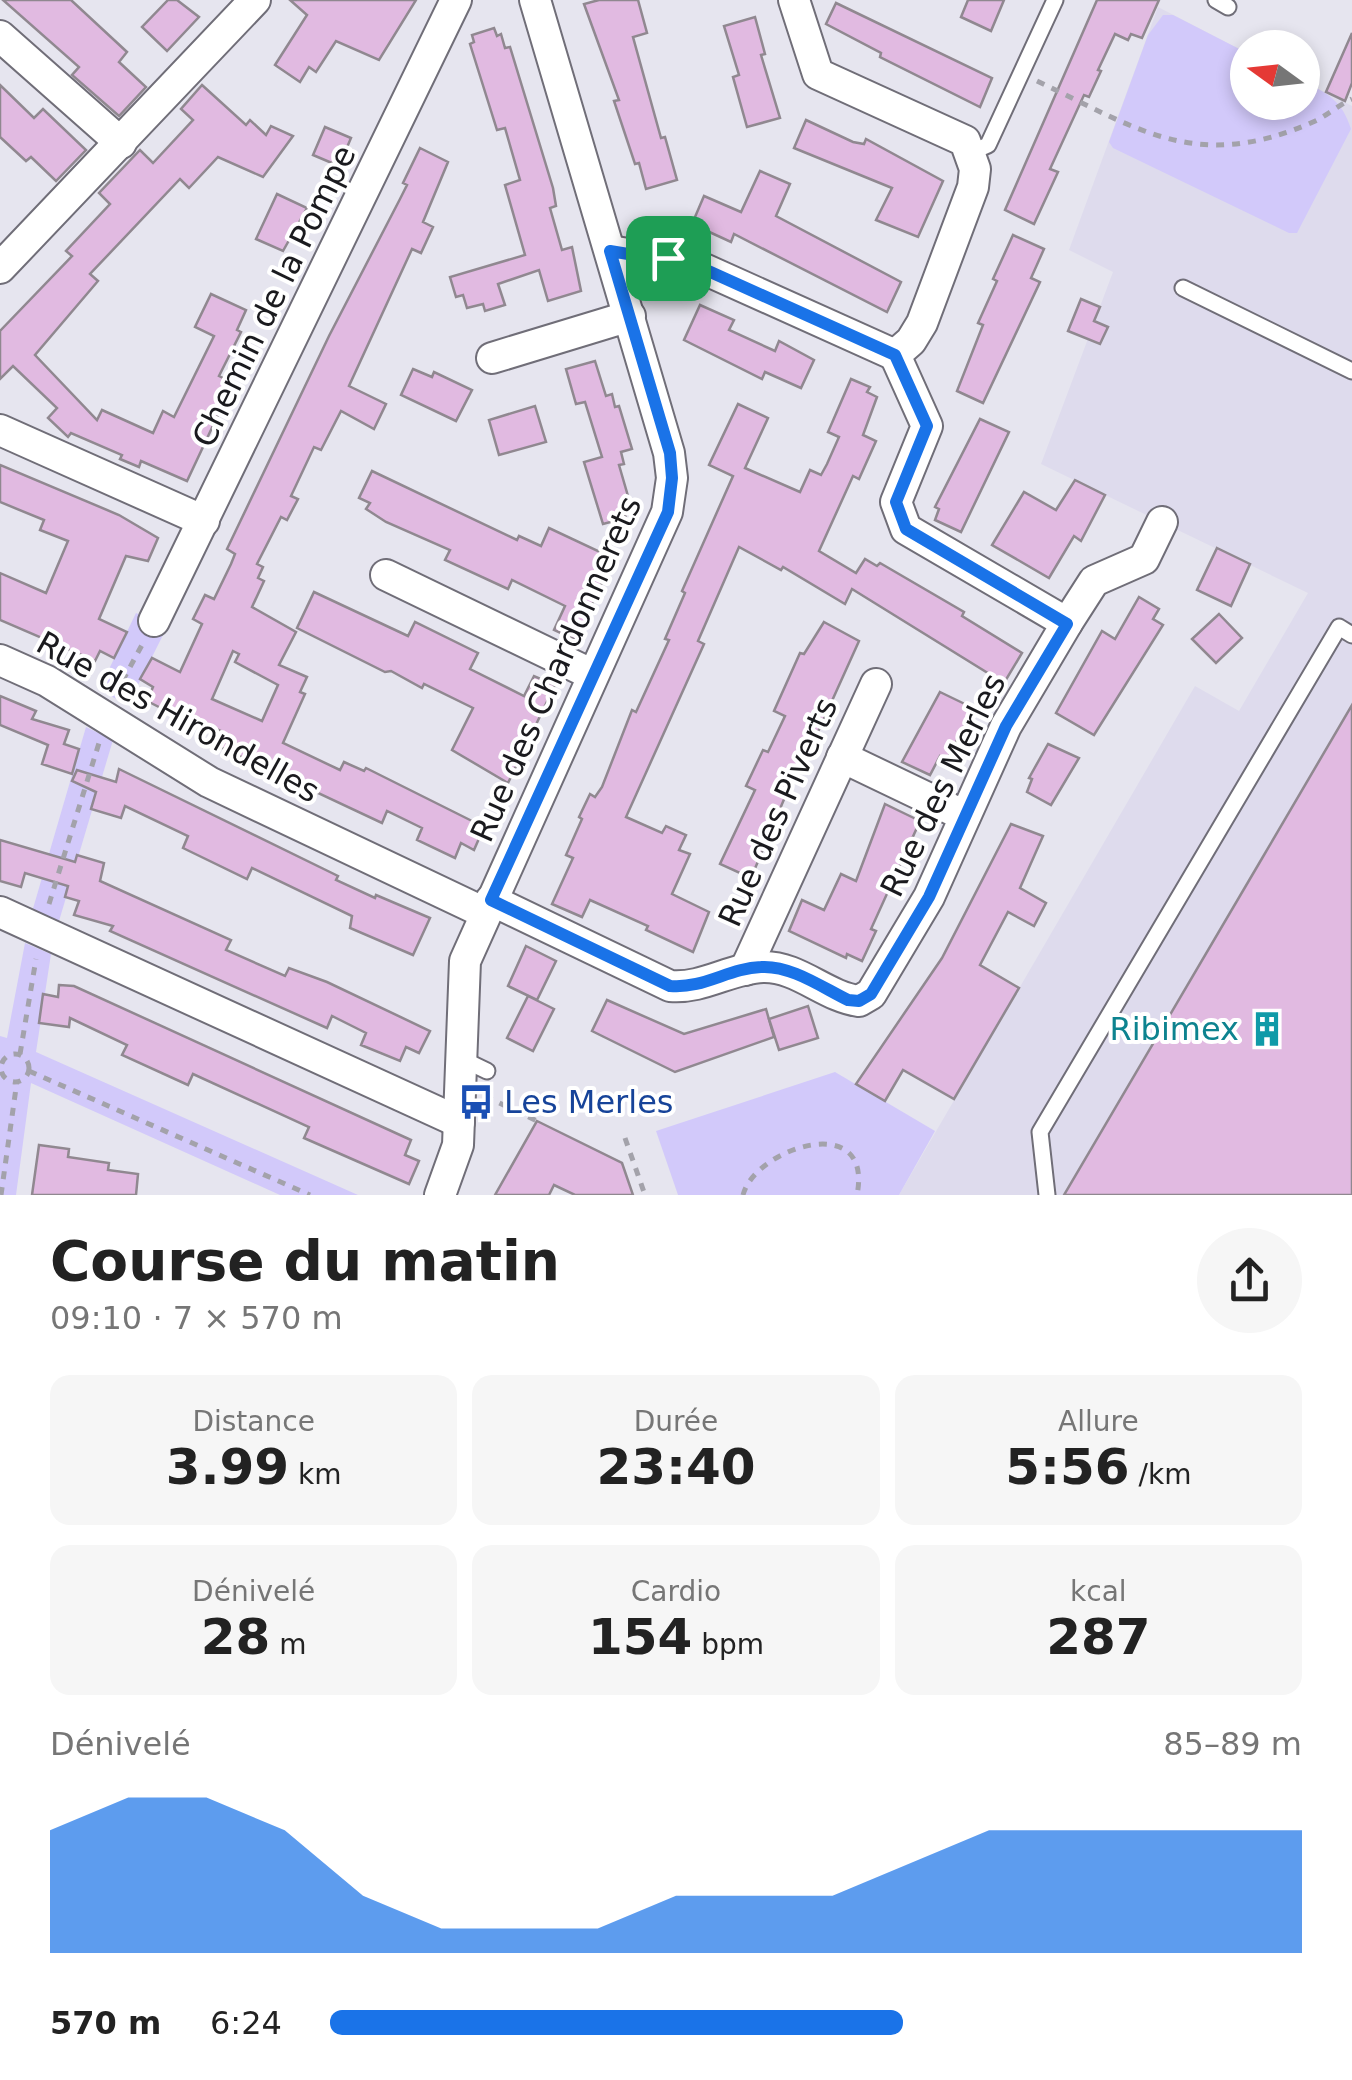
<!DOCTYPE html>
<html lang="fr">
<head>
<meta charset="utf-8">
<style>
  body { margin:0; font-family:"DejaVu Sans",sans-serif; background:#f6f6f6; color:#222; height:100vh; display:flex; flex-direction:column; font-size:38px; white-space:nowrap }
  * { box-sizing:border-box; margin:0 }
  p { font-size:32px; color:#767676 }
  .icon { flex:none; width:55px; height:55px; fill:none; stroke:currentColor; stroke-width:2; stroke-linecap:round; stroke-linejoin:round }
  .map { position:relative; height:1195px; overflow:hidden }
  .sheet { display:flex; flex-direction:column; background:#fff; flex:1 }
  .sheet>* { flex:none }
  .needle { width:65px; rotate:285deg }
  .buttons { position:absolute; left:1230px; top:30px; display:grid; gap:20px }
  .buttons a { display:grid; place-items:center; width:90px; height:90px; border-radius:50%; background:#fff; box-shadow:0 5px 15px #0003; font-size:50px }
  .pin { position:absolute; display:grid; place-items:center; width:85px; height:85px; color:#fff; margin:-42px; border-radius:20px; box-shadow:0 5px 15px #0006 }
  .round { display:grid; place-items:center; flex:none; width:105px; height:105px; border-radius:52px; background:#f6f6f6 }
  .summary { display:flex; align-items:center; justify-content:space-between; height:170px; padding:0 50px }
  h1 { font-size:55px; font-weight:600; line-height:75px }
  .metrics { display:grid; grid-template-columns:repeat(3,1fr); gap:15px; height:170px; padding:10px 50px }
  .metrics div { display:grid; align-content:center; border-radius:20px; background:#f6f6f6; text-align:center }
  .metrics b { font-size:50px; font-weight:600 }
  .metrics small { font-size:28px; font-weight:400 }
  .metrics p { font-size:28px }
  .chart { height:280px; padding:20px 50px }
  .chart p { display:flex; justify-content:space-between }
  .chart svg { width:100%; height:180px; margin-top:10px; fill:#1a73e8; opacity:.7 }
  ul { padding:0 50px; list-style:none; font-size:32px }
  li { display:grid; grid-template-columns:160px 120px 1fr; align-items:center; height:75px }
  li i { height:25px; border-radius:12px; background:#1a73e8 }
  .map>svg:first-child { display:block }
  .built { fill:#dedbed }
  .green { fill:#d2c9fa }
  .building { fill:#e1bae1; stroke:#908890; stroke-width:2.5; fill-rule:evenodd }
  .lines { fill:none; stroke-linecap:round; stroke-linejoin:round }
  .lane-casing { stroke:#706e78; stroke-width:19 }
  .street-casing { stroke:#706e78; stroke-width:34 }
  .path { stroke:#a3a2aa; stroke-width:5; stroke-dasharray:8 8; stroke-linecap:butt }
  .lane { stroke:#fff; stroke-width:15 }
  .street { stroke:#fff; stroke-width:30 }
  .route-casing { stroke:#fff; stroke-width:20 }
  .route { stroke:#1a73e8; stroke-width:12 }
  .labels { text-anchor:middle; stroke-width:8; stroke-linejoin:round; paint-order:stroke }
  .street-label { font-size:32px; fill:#1a1a1e; stroke:#fff }
  .culture-label { font-size:32px; fill:#0d838f; stroke:#fff; text-anchor:end }
  .transit-label { font-size:32px; fill:#164399; stroke:#fff; text-anchor:start }
</style>
</head>
<body>
<div class="map">
<svg width="1352" height="1195" viewBox="0 0 1352 1195">
  <rect width="100%" height="100%" fill="#e6e5ef"/>
  <!-- built -->
  <path class="built" d="M1158 7 1247 53 1248 102H1302L1303 81 1352 106V1195H899L1195 686 1239 711 1308 593 1041 464 1113 272 1069 250Z"/>
  <!-- green -->
  <g class="green">
    <path d="M1163 15H1173L1247 53 1248 102H1302L1303 81C1328 94 1342 100 1351 129L1297 233H1289L1113 148 1109 142 1148 35Z"/>
    <path d="M136 613 167 627 128 705 99 690Z"/>
    <path d="M86 727 113 740 59 921 32 912Z"/>
    <path d="M25 943 51 954 36 1052 358 1195H280L31 1083 16 1195H0V1036L7 1038Z"/>
    <path d="M835 1072 935 1131 899 1195H678L656 1131Z"/>
  </g>
  <!-- building -->
  <g class="building">
    <path d="M3 0H71L127 52 119 62 146 87 119 116 72 75 79 67Z"/>
    <path d="M168 0H177L199 17 167 51 142 27Z"/>
    <path d="M290 0H416L379 60 336 41 316 72 309 67 300 82 275 65 307 15Z"/>
    <path d="M599 0H638L647 33 633 37 661 138 665 137 677 180 646 189 639 163 635 164 614 101 619 100 584 4Z"/>
    <path d="M968 0H1004L991 31 961 17Z"/>
    <path d="M1097 0H1159L1142 38 1131 34 1128 40 1115 34 1098 70 1101 71 1089 97 1084 95 1050 169 1058 172 1034 224 1005 210Z"/>
    <path d="M836 3 992 78 980 107 880 57 881 53 826 24Z"/>
    <path d="M755 17 765 54 761 55 780 118 747 127 733 77 739 75 724 26Z"/>
    <path d="M494 28 497 36 501 34 505 48 510 47 553 188 556 206 550 208 562 250 572 247 581 291 548 301 539 270 498 284 505 305 485 311 483 304 467 308 463 295 456 297 450 277 525 255 505 185 520 180 505 128 497 130 470 44 474 42 472 35Z"/>
    <path d="M1352 33V83L1345 101 1326 92Z"/>
    <path d="M0 85 34 118 43 109 86 150 56 181 31 157 26 161 0 137Z"/>
    <path d="M202 85 246 125 250 120 266 135 271 126 293 136 263 177 218 157 189 188 180 179 90 274 98 281 35 355 97 420 102 410 153 433 163 411 174 417 214 336 195 327 211 294 246 310 237 330 241 332 219 376 233 383 187 481 141 461 139 467 120 459 122 455 71 433 68 437 48 418 57 408 13 366 0 379V331L72 256 66 251 110 204 99 193 140 150 153 163 193 120 181 109Z"/>
    <path d="M806 120 853 142 864 144 866 139 943 181 918 237 876 220 892 188 794 148Z"/>
    <path d="M325 127 351 138 339 166 313 155Z"/>
    <path d="M420 148 448 162 423 222 433 227 421 253 412 249 349 386 386 404 374 429 341 411 321 450 314 447 291 496 298 499 287 520 281 517 257 564 263 567 258 578 264 581 252 607 296 632 279 665 307 677 300 692 305 694 283 743 340 770 344 762 364 771 366 768 484 827 474 850 461 843 455 858 417 840 422 828 387 811 382 823 218 746 225 733 190 716 187 721 147 701 153 687 140 679 152 658 180 672 202 624 193 619 205 595 214 599 231 564 235 554 227 549 329 336 400 199 407 185 403 183ZM233 651 239 654 235 662 278 685 262 721 212 699Z"/>
    <path d="M760 171 790 184 776 216 901 282 887 312 734 234 731 242 692 224 704 196 741 212Z"/>
    <path d="M277 194 307 208 283 251 256 239Z"/>
    <path d="M1013 235 1044 249 1031 278 1040 282 983 403 957 391 983 325 978 323 997 281 993 279Z"/>
    <path d="M1081 299 1100 307 1094 321 1108 327 1100 344 1068 331Z"/>
    <path d="M700 305 734 320 729 330 775 351 779 341 814 360 801 388 765 372 762 379 684 340Z"/>
    <path d="M595 361 606 396 612 394 615 407 619 406 632 449 621 452 624 464 619 465 630 503 622 506 626 518 603 524 584 462 602 457 585 402 576 404 566 369Z"/>
    <path d="M413 369 432 377 434 372 472 390 456 421 401 395Z"/>
    <path d="M851 379 870 387 867 392 877 397 863 435 876 441 859 479 853 476 819 551 856 573 865 559 877 566 880 563 964 612 962 616 1022 653 1004 683 852 589 845 604 783 567 781 570 739 547 698 641 704 644 626 817 662 833 666 826 686 835 679 850 690 854 672 894 709 912 693 952 646 930 648 926 590 900 582 917 552 904 573 858 566 855 582 819 579 817 590 794 595 797 602 787 632 710 636 712 669 640 665 639 685 593 682 591 733 476 709 465 738 404 768 418 745 468 800 492 810 470 821 475 827 464 839 437 828 432Z"/>
    <path d="M535 406 546 442 499 455 489 420Z"/>
    <path d="M980 419 1009 432 961 532 935 520 939 509 935 507Z"/>
    <path d="M0 465 119 515 158 538 148 561 126 556 99 619 127 632 114 658 100 651 95 661 0 620V573L46 593 68 541 40 530 44 520 0 502Z"/>
    <path d="M372 471 517 540 519 536 541 546 549 528 613 558 576 640 554 630 565 606 512 580 508 589 445 560 450 550 386 522 366 509 370 503 359 498Z"/>
    <path d="M1075 480 1105 495 1081 541 1074 536 1049 578 992 545 1024 492 1056 510Z"/>
    <path d="M1217 548 1250 564 1231 606 1197 590Z"/>
    <path d="M314 592 408 636 415 622 478 653 470 669 524 696 534 676 555 685 508 783 452 750 473 708 424 684 422 688 391 671 385 672 297 628Z"/>
    <path d="M1139 597 1159 609 1153 619 1163 625 1094 735 1056 713 1102 631 1115 639Z"/>
    <path d="M1219 614 1242 638 1216 663 1192 639Z"/>
    <path d="M824 622 859 641 817 734 813 732 798 766 751 878 720 864 755 790 746 786 763 750 768 752 785 716 774 711 800 653 804 654Z"/>
    <path d="M940 692 973 708 947 760 940 756 930 775 902 762Z"/>
    <path d="M0 696 36 711 32 719 69 730 64 744 79 749 72 774 42 764 48 745 0 725Z"/>
    <path d="M1352 705V1195H1064L1264 855Z"/>
    <path d="M1048 744 1079 758 1051 805 1027 792 1032 779 1029 778Z"/>
    <path d="M119 769 338 876 336 880 375 898 376 895 430 918 413 955 350 928 352 916 252 868 247 879 183 848 188 836 125 806 121 818 91 809 96 792 72 781 77 770 116 782Z"/>
    <path d="M885 804 920 821 871 929 876 931 862 961 847 954 846 958 789 931 802 900 824 910 841 874 856 881Z"/>
    <path d="M1011 824 1043 836 1020 888 1046 903 1034 926 1008 912 980 965 1019 988 954 1099 903 1070 885 1101 856 1084 942 958Z"/>
    <path d="M0 840 75 862 77 855 104 863 100 881 231 940 226 950 285 976 289 968 327 982 430 1031 419 1053 406 1047 400 1061 361 1045 366 1033 332 1016 327 1028 110 931 113 926 74 915 79 901 65 897 68 886 25 873 21 887 0 881Z"/>
    <path d="M526 946 556 961 537 1000 508 986Z"/>
    <path d="M59 985 74 986 411 1140 405 1155 419 1161 409 1184 304 1138 309 1127 193 1074 188 1085 122 1055 127 1045 70 1018 69 1027 39 1023 43 994 58 997Z"/>
    <path d="M528 996 554 1009 533 1051 507 1038Z"/>
    <path d="M607 1000 684 1034 766 1009 774 1037 675 1072 592 1031Z"/>
    <path d="M808 1006 818 1038 779 1050 769 1019Z"/>
    <path d="M537 1121 622 1163 633 1195H575L554 1185 549 1195H495Z"/>
    <path d="M39 1145 69 1149 68 1157 109 1163 108 1170 138 1174 136 1195H32Z"/>
  </g>
  <g class="lines">
    <defs>
      <g id="lane">
        <path d="M1216 0 1228 7"/>
        <path d="M972 152 988 145 1055 0"/>
        <path d="M1183 288 1352 371"/>
        <path d="M460 1058 487 1071"/>
        <path d="M1047 1195 1040 1132 1339 627 1352 635"/>
      </g>
      <g id="street">
        <path d="M0 36 121 143"/>
        <path d="M610 251 695 265 895 355"/>
        <path d="M0 268 255 0"/>
        <path d="M492 358 630 316"/>
        <path d="M0 430 204 521"/>
        <path d="M386 575 593 675"/>
        <path d="M154 621 456 0"/>
        <path d="M1067 623 1094 581 1144 559 1162 522"/>
        <path d="M0 660 47 681 209 782 485 913"/>
        <path d="M842 757 965 816"/>
        <path d="M491 900 670 986C704 989 730 968 763 967 798 966 826 997 859 1001L871 994 929 897 1006 726 1067 623 906 529 896 502 927 426 895 355 911 341 922 323 973 187 975 169 965 141 818 74 794 0"/>
        <path d="M0 912 459 1122"/>
        <path d="M745 970 876 684"/>
        <path d="M440 1195 458 1145 465 961 667 512 672 478 669 453 535 0"/>
      </g>
    </defs>
    <!-- lane casing -->
    <use href="#lane" class="lane-casing"/>
    <!-- street casing -->
    <use href="#street" class="street-casing"/>
    <!-- path -->
    <g class="path">
      <path d="M1037 81C1140 130 1197 173 1313 122 1327 116 1338 105 1352 99"/>
      <path d="M115 695 143 643"/>
      <path d="M49 904 99 743"/>
      <path d="M20 1054 36 959"/>
      <circle cx="15" cy="1068" r="14"/>
      <path d="M29 1071 310 1195"/>
      <path d="M485 1096 537 1121"/>
      <path d="M625 1138 645 1195"/>
      <path d="M1 1195 17 1081"/>
      <path d="M743 1195C755 1148 874 1109 857 1195"/>
    </g>
    <!-- lane -->
    <use href="#lane" class="lane"/>
    <!-- street -->
    <use href="#street" class="street"/>
  </g>
  <g class="lines">
    <defs>
      <path id="route" d="M610 251 695 265 895 355 927 426 896 502 906 529 1067 624 1006 726 929 897 871 994 859 1001 848 1000C823 988 791 965 761 967 729 968 704 989 670 986L491 900 668 512 672 478 670 453Z"/>
    </defs>
    <!-- route casing -->
    <use href="#route" class="route-casing"/>
    <!-- route -->
    <use href="#route" class="route"/>
  </g>
  <!-- icons -->
  <defs>
    <symbol id="building-bare" viewBox="-9 -9 18 18"><path d="M-4-6H4V6H1V3H-1V6H-4ZM-2.5-4.3h1.7v1.8h-1.7ZM.8-4.3h1.7v1.8H.8ZM-2.5-1h1.7V.8h-1.7ZM.8-1h1.7V.8H.8Z" fill="#0f9aa8" stroke="#fff" stroke-width="2.5" paint-order="stroke"/></symbol>
    <symbol id="bus-bare" viewBox="-9 -9 18 18"><path d="M-5-6H5V4H4V6H2V4H-2V6H-4V4H-5ZM-3.5-4V0h7V-4ZM-3.5 1.2v1.5H-2V1.2ZM2 1.2v1.5H3.5V1.2Z" fill="#1a4fb4" stroke="#fff" stroke-width="2.5" paint-order="stroke"/></symbol>
  </defs>
  <g fill-rule="evenodd">
    <use href="#building-bare" x="1242" y="1004" width="50" height="50"/>
    <use href="#bus-bare" x="451" y="1077" width="50" height="50"/>
  </g>
  <g class="labels">
    <!-- street labels -->
    <g class="street-label">
      <text transform="translate(274 296) rotate(-64)" y="11">Chemin de la Pompe</text>
      <text transform="translate(556 669) rotate(-66)" y="11">Rue des Chardonnerets</text>
      <text transform="translate(178 717) rotate(29)" y="11">Rue des Hirondelles</text>
      <text transform="translate(943 785) rotate(-64)" y="11">Rue des Merles</text>
      <text transform="translate(778 812) rotate(-66)" y="11">Rue des Piverts</text>
    </g>
    <!-- culture labels -->
    <g class="culture-label">
      <text x="1239" y="1040">Ribimex</text>
    </g>
    <!-- transit labels -->
    <g class="transit-label">
      <text x="504" y="1113">Les Merles</text>
    </g>
  </g>
</svg>
<div class="buttons">
<a><svg class="needle" viewBox="-14 -14 28 28"><path d="M0-13l5 13h-10z" fill="#e53935"/><path d="M0 13l5-13h-10z" fill="#767676"/></svg></a>
</div>
<div class="pin" style="left:668px;top:258px;background:#1e9e55"><svg class="icon" aria-label="arrive" viewBox="0 0 24 24"><path d="M6 21V4h12l-3 4 3 4H6"/></svg></div>
</div>
<section class="sheet">
<div class="summary"><div><h1>Course du matin</h1><p>09:10 · 7 × 570 m</p></div><a class="round"><svg class="icon" aria-label="share" viewBox="0 0 24 24"><path d="M12 15V3M7 8l5-5 5 5M5 13v7h14v-7"/></svg></a></div>
<div class="metrics">
<div><p>Distance</p><b>3.99<small> km</small></b></div>
<div><p>Durée</p><b>23:40</b></div>
<div><p>Allure</p><b>5:56<small> /km</small></b></div>
</div>
<div class="metrics">
<div><p>Dénivelé</p><b>28<small> m</small></b></div>
<div><p>Cardio</p><b>154<small> bpm</small></b></div>
<div><p>kcal</p><b>287</b></div>
</div>
<div class="chart"><p><span>Dénivelé</span>85–89 m</p>
<svg viewBox="0 0 160 44" preserveAspectRatio="none"><path d="M0 44V14L10 6L20 6L30 14L40 30L50 38L60 38L70 38L80 30L90 30L100 30L110 22L120 14L130 14L140 14L150 14L160 14V44z"/></svg>
</div>
<ul>
<li><b>570 m</b>6:24<i style="width:59%"></i></li>
</ul>
</section>
</body>
</html>
